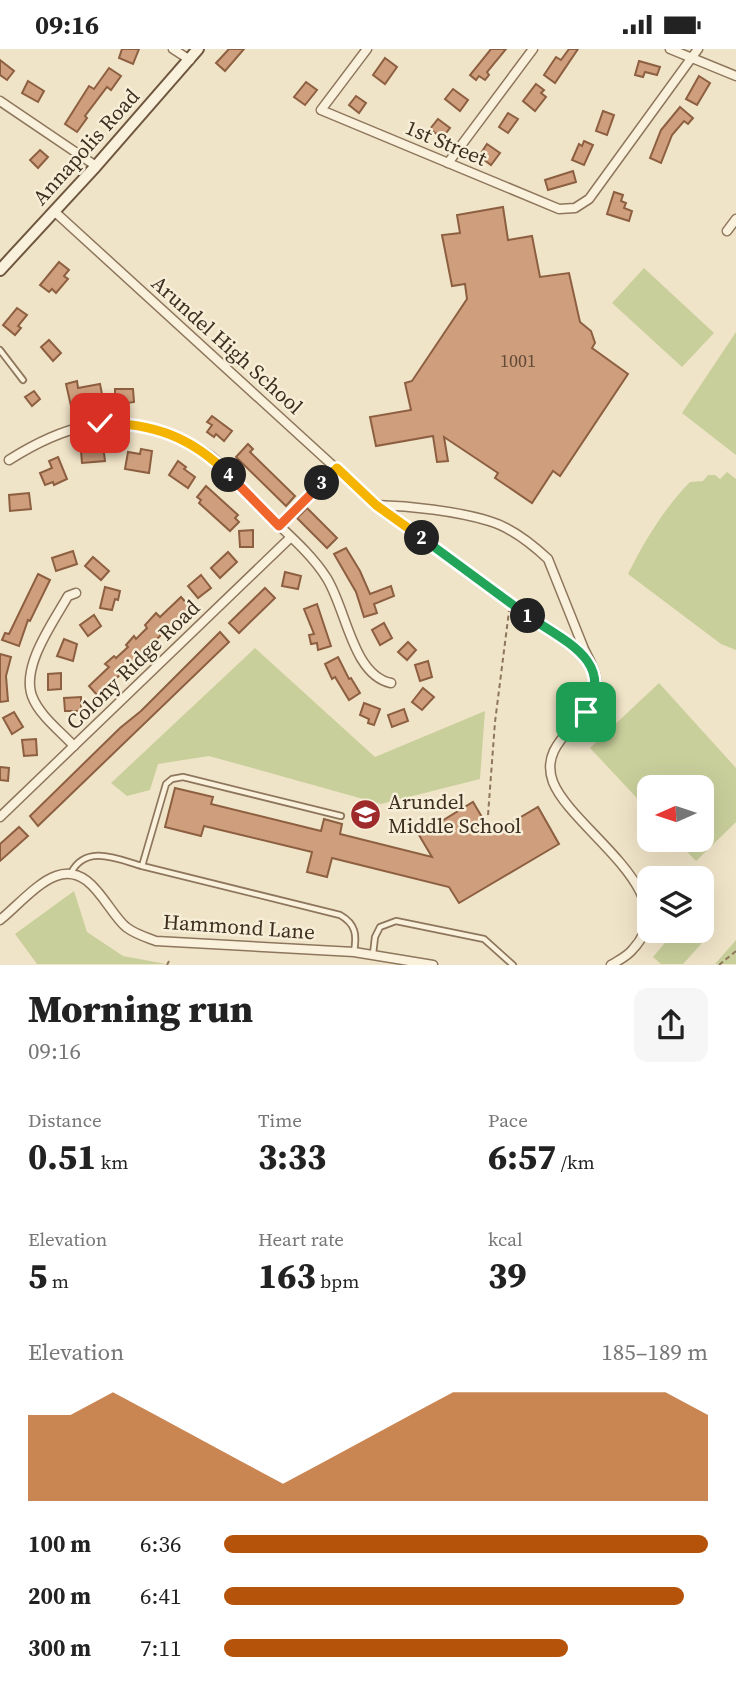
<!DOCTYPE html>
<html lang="en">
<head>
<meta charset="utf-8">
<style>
  body { margin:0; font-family:"Source Serif 4",serif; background:#f6f6f6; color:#222; height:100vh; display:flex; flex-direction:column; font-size:26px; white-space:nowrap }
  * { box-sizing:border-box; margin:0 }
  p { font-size:23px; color:#767676 }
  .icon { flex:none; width:38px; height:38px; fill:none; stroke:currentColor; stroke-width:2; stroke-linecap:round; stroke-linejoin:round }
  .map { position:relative; height:916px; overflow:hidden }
  .details { display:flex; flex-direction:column; background:#fff; flex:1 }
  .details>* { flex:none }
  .needle { width:46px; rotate:267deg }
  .buttons { position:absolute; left:637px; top:726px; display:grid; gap:14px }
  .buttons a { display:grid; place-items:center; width:77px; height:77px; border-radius:14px; background:#fff; box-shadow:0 7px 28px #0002; font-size:35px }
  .pin { position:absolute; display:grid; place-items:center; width:60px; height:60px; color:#fff; margin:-30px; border-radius:14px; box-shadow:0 4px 10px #0006 }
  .km { position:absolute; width:35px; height:35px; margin:-18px; border-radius:50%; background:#222; color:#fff; font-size:19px; line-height:35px; text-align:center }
  .round { display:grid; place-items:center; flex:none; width:74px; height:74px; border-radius:14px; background:#f6f6f6 }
  .headline { display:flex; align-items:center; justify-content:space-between; height:119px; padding:0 28px }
  h1 { font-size:38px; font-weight:800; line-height:52px }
  .metrics { display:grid; grid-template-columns:repeat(3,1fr); gap:10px; height:119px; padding:7px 28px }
  .metrics div { display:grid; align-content:center }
  .metrics b { font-size:35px; font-weight:800 }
  .metrics small { font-size:19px; font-weight:400 }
  .metrics p { font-size:19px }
  .chart { height:196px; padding:14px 28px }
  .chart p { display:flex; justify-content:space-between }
  .chart svg { width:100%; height:126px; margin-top:7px; fill:#b45309; opacity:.7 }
  ul { padding:0 28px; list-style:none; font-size:23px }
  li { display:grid; grid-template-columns:112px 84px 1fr; align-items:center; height:52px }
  li i { height:18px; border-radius:9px; background:#b45309 }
  .status { display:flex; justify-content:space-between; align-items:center; height:49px; padding:0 35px; background:#fff; direction:ltr }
  .status svg { height:19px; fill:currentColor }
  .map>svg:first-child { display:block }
  .green { fill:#c9cf9b }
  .building { fill:#cf9f7d; stroke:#8d5f41; stroke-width:2 }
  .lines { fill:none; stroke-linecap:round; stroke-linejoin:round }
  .service-casing { stroke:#8d765c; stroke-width:8 }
  .minor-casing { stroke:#8d765c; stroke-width:11 }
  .secondary-casing { stroke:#6f573f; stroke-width:14 }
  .path { stroke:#8d765c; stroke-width:2; stroke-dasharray:5 3.5; stroke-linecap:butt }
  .service { stroke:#faf1dc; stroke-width:4.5 }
  .minor { stroke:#faf1dc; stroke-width:8 }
  .secondary { stroke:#faf1dc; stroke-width:10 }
  .split-1-casing { stroke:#fff; stroke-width:14 }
  .split-2-casing { stroke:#fff; stroke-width:14 }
  .split-3-casing { stroke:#fff; stroke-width:14 }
  .split-4-casing { stroke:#fff; stroke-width:14 }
  .split-5-casing { stroke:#fff; stroke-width:14 }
  .split-1 { stroke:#22a559; stroke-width:9 }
  .split-2 { stroke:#22a559; stroke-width:9 }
  .split-3 { stroke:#f5b400; stroke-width:9 }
  .split-4 { stroke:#f0652b; stroke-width:9 }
  .split-5 { stroke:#f5b400; stroke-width:9 }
  .labels { text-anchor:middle; stroke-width:5; stroke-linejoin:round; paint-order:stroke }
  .number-label { font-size:18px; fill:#624a37 }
  .street-label { font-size:21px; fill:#3d2e20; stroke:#f7eed8 }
  .poi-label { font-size:21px; fill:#3d2e20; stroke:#f7eed8; text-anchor:start }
</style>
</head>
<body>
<div class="status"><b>09:16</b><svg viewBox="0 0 49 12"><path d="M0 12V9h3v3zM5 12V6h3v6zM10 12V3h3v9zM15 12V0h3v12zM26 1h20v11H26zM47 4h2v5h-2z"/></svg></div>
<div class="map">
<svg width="736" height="916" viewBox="0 0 736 916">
  <rect width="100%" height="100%" fill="#f0e4c8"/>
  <!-- green -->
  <g class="green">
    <path d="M644 219 714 284 682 318 612 254Z"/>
    <path d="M736 283V406L682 364Z"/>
    <path d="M727 423 736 430V601L721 595 628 525C645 491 663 461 690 433L703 432 708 426H715L720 430Z"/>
    <path d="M255 599 375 708 485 662 480 730 381 755 209 707 158 715 150 741 127 747 111 734Z"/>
    <path d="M659 634 736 719V773L696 812 676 791H702V738H649V762L590 699Z"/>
    <path d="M74 842 87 883 123 907 166 915H37L15 885Z"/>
    <path d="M675 882H685L702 894 683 915H661L653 908Z"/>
    <path d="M736 891V915H715Z"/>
  </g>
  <!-- building -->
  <g class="building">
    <path d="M122 0H139L133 15 119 9Z"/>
    <path d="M229 0H244L225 22 216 14Z"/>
    <path d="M491 0H506L487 23 489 26 485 31 479 27 476 31 470 26Z"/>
    <path d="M569 0H578L555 34 544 26 556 8 561 11Z"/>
    <path d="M385 9 397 18 385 35 373 26Z"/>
    <path d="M0 11 14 22 7 31 0 26Z"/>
    <path d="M639 12 660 18 657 26 645 23 643 28 635 26Z"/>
    <path d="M109 19 121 27 111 41 107 38 85 67 87 69 77 83 65 75 89 37 94 40Z"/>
    <path d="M699 27 710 34 697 56 686 50Z"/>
    <path d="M28 32 44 42 38 53 22 44Z"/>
    <path d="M306 33 317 41 305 56 294 48Z"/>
    <path d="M536 35 544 41 541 44 546 48 535 62 523 52Z"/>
    <path d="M453 40 468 51 460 62 445 50Z"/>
    <path d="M356 47 366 54 359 64 349 56Z"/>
    <path d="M680 58 693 69 688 75 684 72 672 86 661 114 650 109 661 81Z"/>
    <path d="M603 62 614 66 607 86 596 82Z"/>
    <path d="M508 64 518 70 508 84 499 78Z"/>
    <path d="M438 70 450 79 442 89 430 80Z"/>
    <path d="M584 92 593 96 584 116 572 111 579 95 582 97Z"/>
    <path d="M487 95 500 104 491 116 479 107Z"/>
    <path d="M40 101 48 108 38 119 30 111Z"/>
    <path d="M573 122 576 133 548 141 545 131Z"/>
    <path d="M614 143 623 146 621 152 626 154 624 159 632 162 629 172 607 165Z"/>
    <path d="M503 158 508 191 532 187 540 228 569 224 580 273 591 282 595 294 592 299 628 325 560 427 553 422 532 454 495 429 498 424 444 388 448 412 437 413 433 387 376 397 370 368 411 361 405 334 412 332 467 250 465 235 452 237 442 186 460 184 457 166Z"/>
    <path d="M59 213 69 221 64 227 68 230 56 244 52 240 49 243 40 236Z"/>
    <path d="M17 259 27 266 18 277 21 279 15 286 3 276Z"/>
    <path d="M49 291 61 304 53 312 41 298Z"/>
    <path d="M77 332 78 339 100 335 103 350 71 357 66 335Z"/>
    <path d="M115 340H133L134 353 115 356Z"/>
    <path d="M34 342 40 350 32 357 25 348Z"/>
    <path d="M212 367 232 382 224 392 216 385 214 388 207 383 212 376 207 373Z"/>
    <path d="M248 395 253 400 250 403 295 447 286 457 236 408Z"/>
    <path d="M103 396 105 412 82 414 81 402 87 401V398Z"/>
    <path d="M141 400 152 402 149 424 125 420 128 403 140 405Z"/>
    <path d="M58 408 67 430 54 436 53 433 45 436 40 424 52 419 49 412Z"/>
    <path d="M178 412 186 418 184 420 195 428 188 439 169 426Z"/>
    <path d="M206 437 238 466 235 469 239 473 230 482 199 454 201 451 197 448Z"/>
    <path d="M29 444 31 460 10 462 9 446Z"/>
    <path d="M307 459 337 489 327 499 297 469Z"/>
    <path d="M253 481V498H240L239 482Z"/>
    <path d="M346 499 360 522 370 545 391 537 394 547 374 555 377 564 364 568 356 543 334 505Z"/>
    <path d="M73 502 77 515 56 522 52 509Z"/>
    <path d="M228 503 237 513 220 529 211 519Z"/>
    <path d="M93 508 109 522 101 531 85 517Z"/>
    <path d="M285 523 301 527 298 540 282 537Z"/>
    <path d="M38 525 50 531 30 572 28 571 19 597 2 591 5 584 9 585Z"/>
    <path d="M201 526 211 539 198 549 188 537Z"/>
    <path d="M105 538 120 542 118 551 115 550 112 561 100 559Z"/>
    <path d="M265 539 275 549 239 584 229 574Z"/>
    <path d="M181 548 190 558 98 647 89 637 109 618 105 615 114 607 116 609 128 598 126 596 134 587 136 590 147 579 145 576 156 564 160 568Z"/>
    <path d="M317 555 331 597 318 601 317 594 311 595 309 586 314 585 304 560Z"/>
    <path d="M94 566 101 577 88 587 80 576Z"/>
    <path d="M384 574 392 589 380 596 372 581Z"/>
    <path d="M220 583 229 593 38 777 30 767 120 679 141 662Z"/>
    <path d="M64 590 77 595 73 612 57 607Z"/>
    <path d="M408 593 416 601 407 611 398 603Z"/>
    <path d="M0 605 11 608 6 627 8 652 0 653Z"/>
    <path d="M338 608 349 630 351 629 360 644 349 651 335 628 332 630 325 615Z"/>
    <path d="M428 612 432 628 420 632 415 616Z"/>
    <path d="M61 624V640L48 641V625Z"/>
    <path d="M423 639 434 648 422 661 412 653Z"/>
    <path d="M81 648V662H65L64 649Z"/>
    <path d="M364 654 380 660 374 676 368 674 369 670 360 666Z"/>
    <path d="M404 660 408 672 392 678 388 666Z"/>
    <path d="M14 663 23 678 12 685 3 669Z"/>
    <path d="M36 690 37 706 24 707 22 691Z"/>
    <path d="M0 718 9 719 8 732 0 731Z"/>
    <path d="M175 739 213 748 211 755 321 782 324 770 342 775 340 785 432 808 419 786 473 753 492 785 538 758 559 795 459 854 449 838 332 809 327 828 307 823 312 803 204 777 201 787 165 778Z"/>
    <path d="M19 778 28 787 0 812V795Z"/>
  </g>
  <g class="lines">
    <defs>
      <g id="service">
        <path d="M0 301 23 331"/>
        <path d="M380 458 585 607"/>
        <path d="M142 817 340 866C356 875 357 886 354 903"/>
        <path d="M71 824C86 795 117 810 142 817L166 735 172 730 183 728 341 767"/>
        <path d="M373 905 375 888 380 878 396 872 484 890 513 916"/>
      </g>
      <g id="minor">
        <path d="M173 0 190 11"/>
        <path d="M367 0 321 61 559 160 575 159 589 150 698 0"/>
        <path d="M670 0 736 27"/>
        <path d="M0 52 96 117"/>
        <path d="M448 114 533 0"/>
        <path d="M55 163 376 456C411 457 456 462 489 472 510 478 532 495 548 510 560 540 572 570 584 600 588 608 595 620 596 629 600 672 536 688 553 733 572 781 686 844 633 900 628 907 619 911 611 916"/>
        <path d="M727 182 736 170"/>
        <path d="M9 411C61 378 110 362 170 385 184 391 200 399 212 408 231 424 247 445 264 462 285 483 310 503 326 528 346 558 352 626 391 634"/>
        <path d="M74 697C60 682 39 666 32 647 21 617 54 572 68 547L76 544"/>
        <path d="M0 768 290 489"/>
        <path d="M0 871C15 859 38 833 56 827 91 814 106 861 126 878 135 885 145 888 156 892L354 903 433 916"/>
      </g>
      <path id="secondary" d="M0 221 96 117 198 0"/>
    </defs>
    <!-- service casing -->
    <use href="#service" class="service-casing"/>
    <!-- minor casing -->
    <use href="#minor" class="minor-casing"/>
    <!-- secondary casing -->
    <use href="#secondary" class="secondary-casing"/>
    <!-- path -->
    <g class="path">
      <path d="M284 471 330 426"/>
      <path d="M488 766 495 673 509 562"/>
      <path d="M167 916 169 912"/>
      <path d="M719 916 736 902"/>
    </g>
    <!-- service -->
    <use href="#service" class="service"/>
    <!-- minor -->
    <use href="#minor" class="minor"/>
    <!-- secondary -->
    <use href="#secondary" class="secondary"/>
  </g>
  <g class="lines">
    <defs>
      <path id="split-1" d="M528 567C564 592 616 612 586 663"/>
      <path id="split-2" d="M422 489 528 567"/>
      <path id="split-3" d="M322 434 337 419 376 456 422 489"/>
      <path id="split-4" d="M229 426 279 477 322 434"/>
      <path id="split-5" d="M100 374C153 374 192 388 229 426"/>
    </defs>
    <!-- split-1 casing -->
    <use href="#split-1" class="split-1-casing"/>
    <!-- split-2 casing -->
    <use href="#split-2" class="split-2-casing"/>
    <!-- split-3 casing -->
    <use href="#split-3" class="split-3-casing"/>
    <!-- split-4 casing -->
    <use href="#split-4" class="split-4-casing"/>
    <!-- split-5 casing -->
    <use href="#split-5" class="split-5-casing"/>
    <!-- split-1 -->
    <use href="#split-1" class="split-1"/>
    <!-- split-2 -->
    <use href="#split-2" class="split-2"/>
    <!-- split-3 -->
    <use href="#split-3" class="split-3"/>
    <!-- split-4 -->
    <use href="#split-4" class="split-4"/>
    <!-- split-5 -->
    <use href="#split-5" class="split-5"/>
  </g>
  <!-- icons -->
  <defs>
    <symbol id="school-disc" viewBox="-11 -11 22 22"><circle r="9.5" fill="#9e2a2b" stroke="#f7eed8"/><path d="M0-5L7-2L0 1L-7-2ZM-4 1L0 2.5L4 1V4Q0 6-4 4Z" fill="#fff"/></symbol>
  </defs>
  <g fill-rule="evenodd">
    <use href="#school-disc" x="348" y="748" width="35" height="35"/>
  </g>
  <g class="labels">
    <!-- number labels -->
    <g class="number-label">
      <text x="518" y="318">1001</text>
    </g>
    <!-- street labels -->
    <g class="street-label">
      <text transform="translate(446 94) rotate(23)" y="7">1st Street</text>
      <text transform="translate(86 98) rotate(-48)" y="7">Annapolis Road</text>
      <text transform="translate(227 296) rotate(42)" y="7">Arundel High School</text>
      <text transform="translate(133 616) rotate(-44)" y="7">Colony Ridge Road</text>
      <text transform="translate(239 878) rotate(4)" y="7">Hammond Lane</text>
    </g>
    <!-- poi labels -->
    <g class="poi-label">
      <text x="388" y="760">Arundel<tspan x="388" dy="24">Middle School</tspan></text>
    </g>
  </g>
</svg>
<div class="buttons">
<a><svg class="needle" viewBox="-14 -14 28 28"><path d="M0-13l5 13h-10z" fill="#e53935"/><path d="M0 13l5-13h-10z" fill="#767676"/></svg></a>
<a><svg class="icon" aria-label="layers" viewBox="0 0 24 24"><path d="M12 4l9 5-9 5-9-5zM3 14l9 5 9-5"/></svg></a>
</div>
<div class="pin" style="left:586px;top:663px;background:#1e9e55"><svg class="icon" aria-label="arrive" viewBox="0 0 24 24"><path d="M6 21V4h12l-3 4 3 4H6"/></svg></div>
<div class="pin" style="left:100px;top:374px;background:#d93025"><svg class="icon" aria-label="check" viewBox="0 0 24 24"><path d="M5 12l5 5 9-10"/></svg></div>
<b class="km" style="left:528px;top:567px">1</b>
<b class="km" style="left:422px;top:489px">2</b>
<b class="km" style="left:322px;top:434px">3</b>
<b class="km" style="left:229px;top:426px">4</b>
</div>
<section class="details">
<div class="headline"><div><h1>Morning run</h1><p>09:16</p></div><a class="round"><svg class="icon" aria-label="share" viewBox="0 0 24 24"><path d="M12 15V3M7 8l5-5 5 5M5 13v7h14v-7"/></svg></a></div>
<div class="metrics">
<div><p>Distance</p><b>0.51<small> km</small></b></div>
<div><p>Time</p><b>3:33</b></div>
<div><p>Pace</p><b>6:57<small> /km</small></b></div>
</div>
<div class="metrics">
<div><p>Elevation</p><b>5<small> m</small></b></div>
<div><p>Heart rate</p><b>163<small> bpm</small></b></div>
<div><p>kcal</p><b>39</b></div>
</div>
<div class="chart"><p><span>Elevation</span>185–189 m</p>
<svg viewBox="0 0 160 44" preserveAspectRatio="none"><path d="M0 44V14L10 14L20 6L30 14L40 22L50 30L60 38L70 30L80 22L90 14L100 6L110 6L120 6L130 6L140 6L150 6L160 14V44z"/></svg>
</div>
<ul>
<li><b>100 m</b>6:36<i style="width:100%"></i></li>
<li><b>200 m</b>6:41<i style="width:95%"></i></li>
<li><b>300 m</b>7:11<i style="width:71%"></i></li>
</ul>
</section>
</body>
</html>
